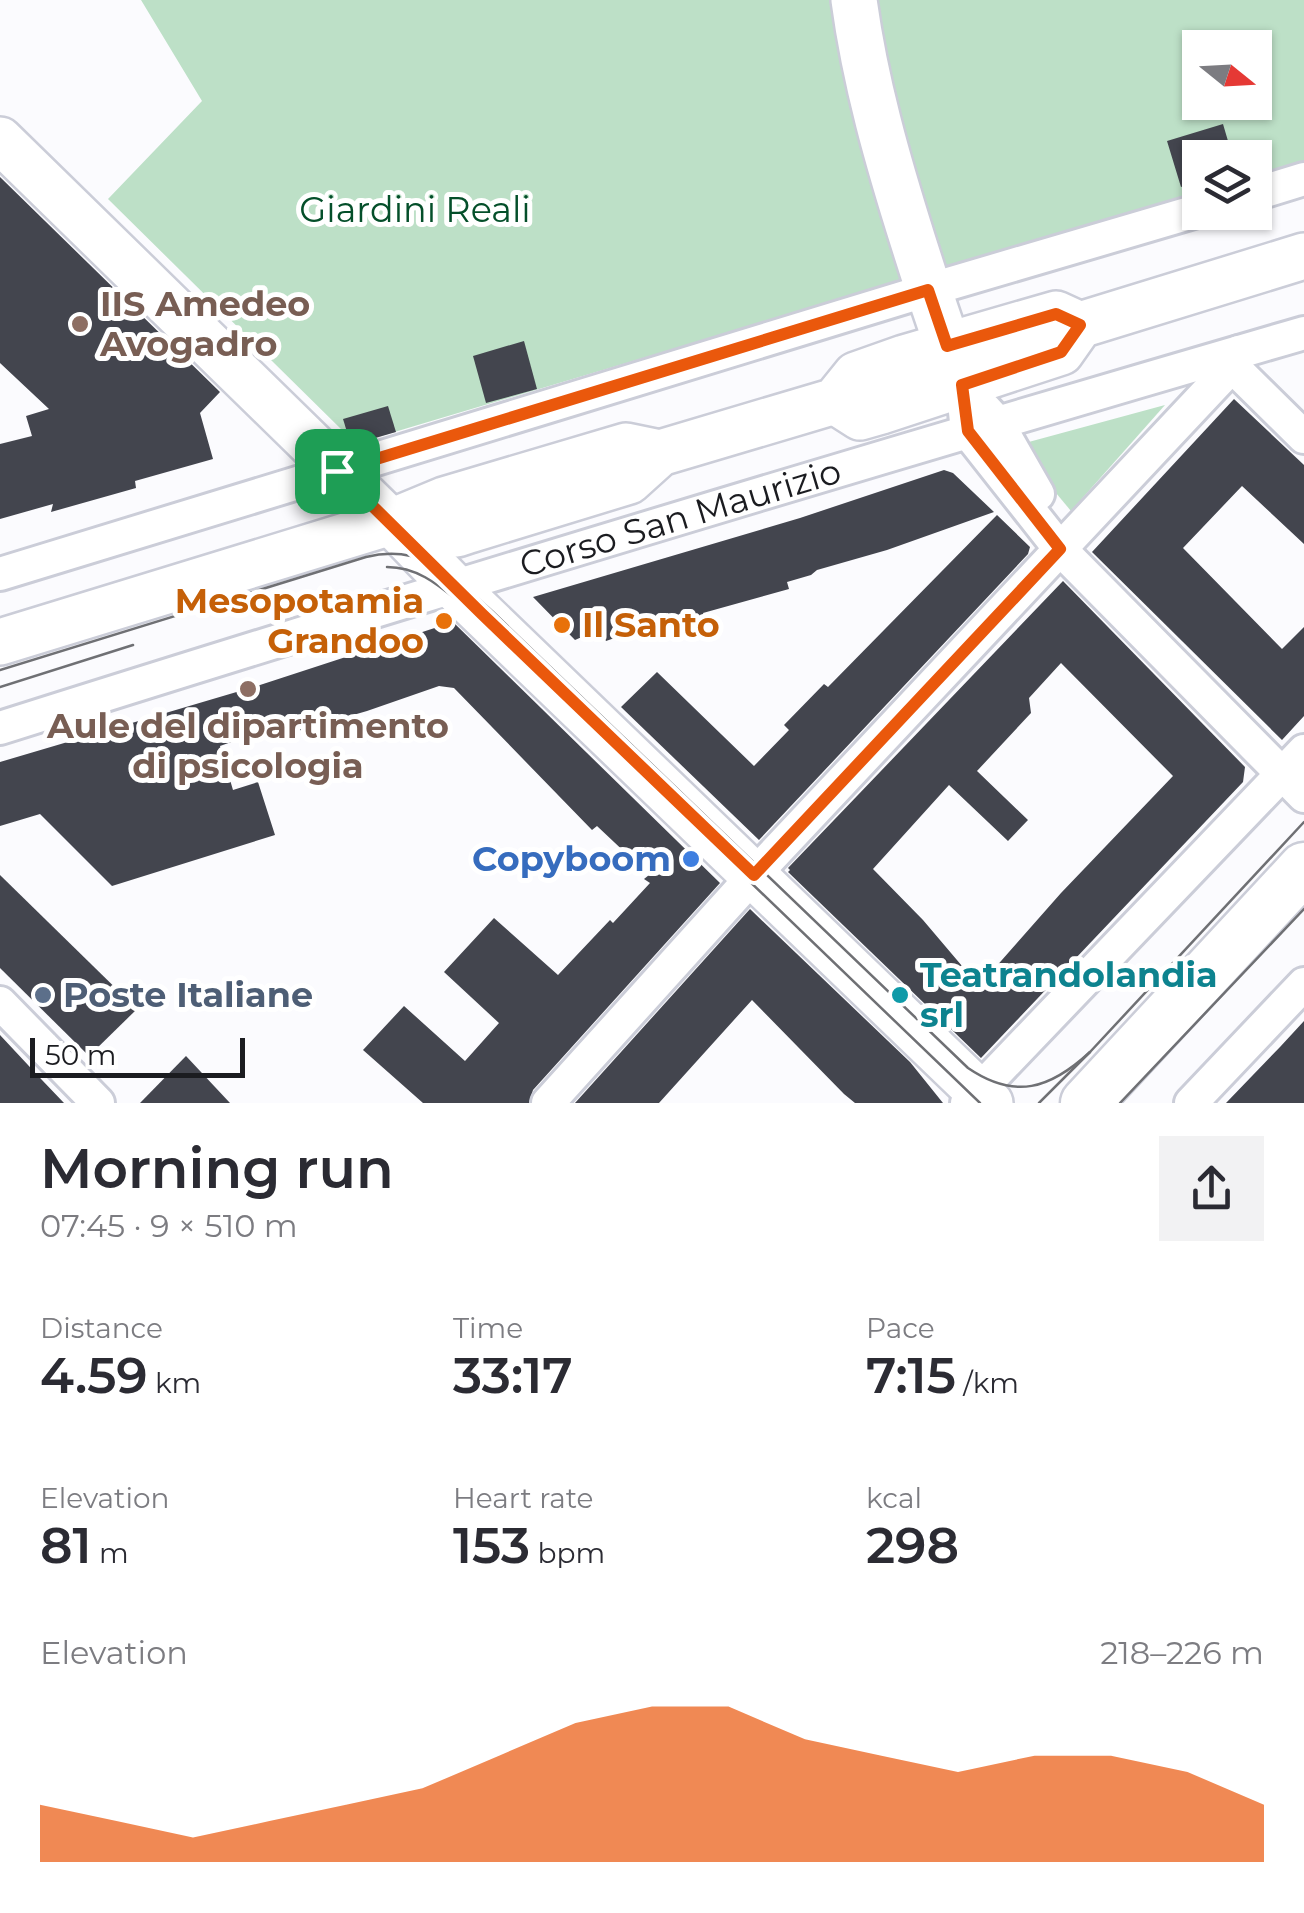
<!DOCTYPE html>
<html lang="en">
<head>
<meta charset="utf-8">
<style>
  body { margin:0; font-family:Montserrat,sans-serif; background:#f2f2f3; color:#2b2b33; height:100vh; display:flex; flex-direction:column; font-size:38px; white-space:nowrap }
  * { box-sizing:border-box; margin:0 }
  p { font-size:32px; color:#7c7c81 }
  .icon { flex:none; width:55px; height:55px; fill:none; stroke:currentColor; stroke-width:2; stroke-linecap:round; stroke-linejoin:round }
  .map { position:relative; height:1103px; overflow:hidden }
  .details { display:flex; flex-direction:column; background:#fff; flex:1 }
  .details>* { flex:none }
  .needle { width:65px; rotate:108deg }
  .tools { position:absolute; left:1182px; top:30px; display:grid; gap:20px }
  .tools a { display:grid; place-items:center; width:90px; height:90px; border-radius:0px; background:#fff; box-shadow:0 2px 8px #0004; font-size:50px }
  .scale { position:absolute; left:30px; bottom:25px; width:215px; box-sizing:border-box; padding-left:10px; border:5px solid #1b1c20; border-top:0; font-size:28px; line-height:35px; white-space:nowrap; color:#1b1c20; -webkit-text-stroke:8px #fff; paint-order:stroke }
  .pin { position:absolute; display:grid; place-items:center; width:85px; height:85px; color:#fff; margin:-42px; border-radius:20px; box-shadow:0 5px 15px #0006 }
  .round { display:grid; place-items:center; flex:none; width:105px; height:105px; border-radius:0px; background:#f2f2f3 }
  .head { display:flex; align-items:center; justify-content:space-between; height:170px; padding:0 40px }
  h1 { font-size:55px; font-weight:600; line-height:75px }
  .stats { display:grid; grid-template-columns:repeat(3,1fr); gap:15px; height:170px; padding:10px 40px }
  .stats div { display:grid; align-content:center }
  .stats b { font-size:50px; font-weight:600 }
  .stats small { font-size:28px; font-weight:400 }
  .stats p { font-size:28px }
  .chart { height:280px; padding:20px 40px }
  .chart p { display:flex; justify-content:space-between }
  .chart svg { width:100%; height:180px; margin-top:10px; fill:#ea580c; opacity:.7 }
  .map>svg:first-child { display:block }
  .green { fill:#bde0c7; fill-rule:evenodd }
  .building { fill:#43454e; fill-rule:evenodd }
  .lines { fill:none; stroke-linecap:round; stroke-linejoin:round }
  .street-casing { stroke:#cbcdd8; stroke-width:38 }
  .secondary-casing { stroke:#cbcdd8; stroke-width:50 }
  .primary-casing { stroke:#cbcdd8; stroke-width:55 }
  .street { stroke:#fff; stroke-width:32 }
  .secondary { stroke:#fff; stroke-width:45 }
  .primary { stroke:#fff; stroke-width:50 }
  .tram { stroke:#6f7074; stroke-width:2.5 }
  .route-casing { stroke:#fff; stroke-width:20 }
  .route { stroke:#ea580c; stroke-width:12 }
  .education-dot { fill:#8d6e63; stroke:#fff; stroke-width:4 }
  .food-dot { fill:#e8710a; stroke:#fff; stroke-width:4 }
  .shop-dot { fill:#3f7fe0; stroke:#fff; stroke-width:4 }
  .service-dot { fill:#5c6f8a; stroke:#fff; stroke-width:4 }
  .culture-dot { fill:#0f9aa8; stroke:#fff; stroke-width:4 }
  .labels { text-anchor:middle; stroke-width:10; stroke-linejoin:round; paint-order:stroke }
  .park-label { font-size:35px; fill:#044f2a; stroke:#fff }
  .education-label { font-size:35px; font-weight:bold; fill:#785e54; stroke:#fff; text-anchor:start }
  .street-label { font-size:35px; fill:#1b1c20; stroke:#fff }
  .food-label { font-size:35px; font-weight:bold; fill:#c56008; stroke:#fff; text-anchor:end }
  .shop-label { font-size:35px; font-weight:bold; fill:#366cbe; stroke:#fff; text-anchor:end }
  .culture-label { font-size:35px; font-weight:bold; fill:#0d838f; stroke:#fff; text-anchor:start }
  .service-label { font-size:35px; font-weight:bold; fill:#4e5e75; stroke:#fff; text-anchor:start }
</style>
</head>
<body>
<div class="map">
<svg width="1304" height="1103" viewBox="0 0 1304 1103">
  <rect width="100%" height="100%" fill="#fbfbfe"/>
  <!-- green -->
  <g class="green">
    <path d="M141 0H1304V161L1255 176V158H1200V192L351 445 343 431 108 199 202 101ZM1200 48H1255V102H1200Z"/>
    <path d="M1165 405 1071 511 1041 475 1025 443Z"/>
  </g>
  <!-- building -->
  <g class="building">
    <path d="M1223 124 1233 158H1200V181L1181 187 1167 141Z"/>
    <path d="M0 177 220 392 200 413 213 459 135 481 136 488 51 512 53 504 0 519V444L32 436 26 416 49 409 0 363Z"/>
    <path d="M524 341 537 389 486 403 473 356Z"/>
    <path d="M1234 399 1304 465V544L1242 486 1183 548 1282 649 1304 627V716L1282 740 1092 552Z"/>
    <path d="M388 406 396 432 351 445 343 419Z"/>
    <path d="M944 470 953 473 994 512 887 550 817 570 811 575 787 582 789 589 703 613 706 621 655 634 643 628 606 641 600 629 575 640 533 597 800 518Z"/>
    <path d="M997 515 1030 547 1028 554 759 840 621 707 657 672 754 766 789 730 784 725 824 684 828 687Z"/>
    <path d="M1063 581 1245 767 1243 782 981 1058 788 872 790 870 788 868ZM1061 663 1173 776 1061 893 979 986 923 920 873 869 949 785 1008 841 1028 820 977 771 1031 713 1029 698Z"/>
    <path d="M453 622 720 883 533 1090 529 1103H423L363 1050 404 1006 465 1061 499 1023 444 972 494 918 558 975 610 920 613 923 650 883 644 879 649 875 597 826 592 830 454 688 439 686 367 711 277 737 274 727 220 746 233 790 258 782 275 835 112 886 40 814 0 826V762L260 685Z"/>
    <path d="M0 875 137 1009 89 1056 0 968Z"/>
    <path d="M750 909 910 1062 943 1103H855L844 1094 752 1000 659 1103H575Z"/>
    <path d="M1304 1021V1103H1226L1280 1047Z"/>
    <path d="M0 1035 42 1080 64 1103H0Z"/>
    <path d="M186 1056 230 1103H140Z"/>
  </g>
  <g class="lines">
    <defs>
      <g id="street">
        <path d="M1255 194 1304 179"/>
        <path d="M1232 366 1304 437"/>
        <path d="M985 409 997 422 1038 494"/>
        <path d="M965 412 967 431 1060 549 1304 796"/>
        <path d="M0 574 928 290 1200 210"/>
        <path id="s1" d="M0 728C433 591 868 460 1304 333"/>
        <path d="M0 1003 98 1103"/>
        <path d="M548 1103 754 875 1232 366 1239 352"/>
        <path d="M967 1103 1304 751"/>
        <path d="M1191 1103 1304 984"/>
      </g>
      <g id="secondary">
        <path d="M854 0C865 82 888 162 913 241 927 285 941 330 958 373"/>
        <path d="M0 140 391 522 452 585 990 1103"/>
        <path d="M835 401 860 417 881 411 1061 352 1080 325 1304 256"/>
        <path d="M391 522 457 534 469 530 629 481 660 453 835 401 856 375 904 358 1056 314 1080 325"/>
        <path d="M0 642 391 522 444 500 626 446 660 453"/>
      </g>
      <path id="primary" d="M1086 1103 1304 868"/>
    </defs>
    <!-- street casing -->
    <use href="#street" class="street-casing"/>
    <!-- secondary casing -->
    <use href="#secondary" class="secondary-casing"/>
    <!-- primary casing -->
    <use href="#primary" class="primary-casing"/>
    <!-- street -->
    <use href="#street" class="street"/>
    <!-- secondary -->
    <use href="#secondary" class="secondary"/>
    <!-- primary -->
    <use href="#primary" class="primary"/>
    <!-- tram -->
    <g class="tram">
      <path d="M387 567C416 567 436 583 458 601L980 1103"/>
      <path d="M0 670 366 557C423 543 452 576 492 611L968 1068C1015 1100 1050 1089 1090 1052"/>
      <path d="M0 687 133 645"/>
      <path d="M1039 1103 1090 1052 1304 822"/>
      <path d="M1120 1103 1304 909"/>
    </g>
  </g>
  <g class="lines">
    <defs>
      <path id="route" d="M928 290 947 346 1056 314 1080 325 1061 352 962 385 968 431 1060 549 754 875 482 614 337 471Z"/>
    </defs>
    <!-- route casing -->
    <use href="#route" class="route-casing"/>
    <!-- route -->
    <use href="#route" class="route"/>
  </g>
  <!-- markers -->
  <g class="education-dot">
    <circle cx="80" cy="324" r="10"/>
    <circle cx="248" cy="689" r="10"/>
  </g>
  <g class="food-dot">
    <circle cx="444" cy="621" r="10"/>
    <circle cx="562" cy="625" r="10"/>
  </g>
  <circle class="shop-dot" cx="691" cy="859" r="10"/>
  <circle class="service-dot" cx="43" cy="995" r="10"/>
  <circle class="culture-dot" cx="900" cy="995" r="10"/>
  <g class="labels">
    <!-- park labels -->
    <g class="park-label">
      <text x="415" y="222">Giardini Reali</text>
    </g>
    <!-- education labels -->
    <g class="education-label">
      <text x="100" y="316">IIS Amedeo<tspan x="100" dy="40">Avogadro</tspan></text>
      <text x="248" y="738" text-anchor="middle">Aule del dipartimento<tspan x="248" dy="40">di psicologia</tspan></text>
    </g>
    <!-- street labels -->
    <g class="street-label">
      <text dy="12" stroke="none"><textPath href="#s1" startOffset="712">Corso San Maurizio</textPath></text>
    </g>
    <!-- food labels -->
    <g class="food-label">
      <text x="424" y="613">Mesopotamia<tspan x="424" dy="40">Grandoo</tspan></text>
      <text x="582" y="637" text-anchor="start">Il Santo</text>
    </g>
    <!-- shop labels -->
    <g class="shop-label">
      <text x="671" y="871">Copyboom</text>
    </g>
    <!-- culture labels -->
    <g class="culture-label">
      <text x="920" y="987">Teatrandolandia<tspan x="920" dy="40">srl</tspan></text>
    </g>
    <!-- service labels -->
    <g class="service-label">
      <text x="63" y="1007">Poste Italiane</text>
    </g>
  </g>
</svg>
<div class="tools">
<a><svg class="needle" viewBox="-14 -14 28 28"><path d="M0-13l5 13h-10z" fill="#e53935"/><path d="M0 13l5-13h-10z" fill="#7c7c81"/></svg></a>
<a><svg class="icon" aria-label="layers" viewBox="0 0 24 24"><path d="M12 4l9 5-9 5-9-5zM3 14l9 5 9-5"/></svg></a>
</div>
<div class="scale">50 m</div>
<div class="pin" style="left:337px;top:471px;background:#1e9e55"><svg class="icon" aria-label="arrive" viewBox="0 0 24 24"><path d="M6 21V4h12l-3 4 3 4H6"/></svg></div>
</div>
<section class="details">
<div class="head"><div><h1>Morning run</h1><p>07:45 · 9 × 510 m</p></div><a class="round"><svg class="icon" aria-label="share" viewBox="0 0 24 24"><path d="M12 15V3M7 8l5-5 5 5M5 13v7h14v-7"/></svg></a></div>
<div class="stats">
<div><p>Distance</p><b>4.59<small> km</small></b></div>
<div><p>Time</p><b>33:17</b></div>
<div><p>Pace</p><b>7:15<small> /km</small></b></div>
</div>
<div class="stats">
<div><p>Elevation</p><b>81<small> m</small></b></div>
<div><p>Heart rate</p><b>153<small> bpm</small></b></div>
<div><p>kcal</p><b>298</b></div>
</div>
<div class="chart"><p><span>Elevation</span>218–226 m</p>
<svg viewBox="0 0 160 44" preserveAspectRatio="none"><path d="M0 44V30L10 34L20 38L30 34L40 30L50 26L60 18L70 10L80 6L90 6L100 14L110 18L120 22L130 18L140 18L150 22L160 30V44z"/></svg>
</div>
</section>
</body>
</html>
